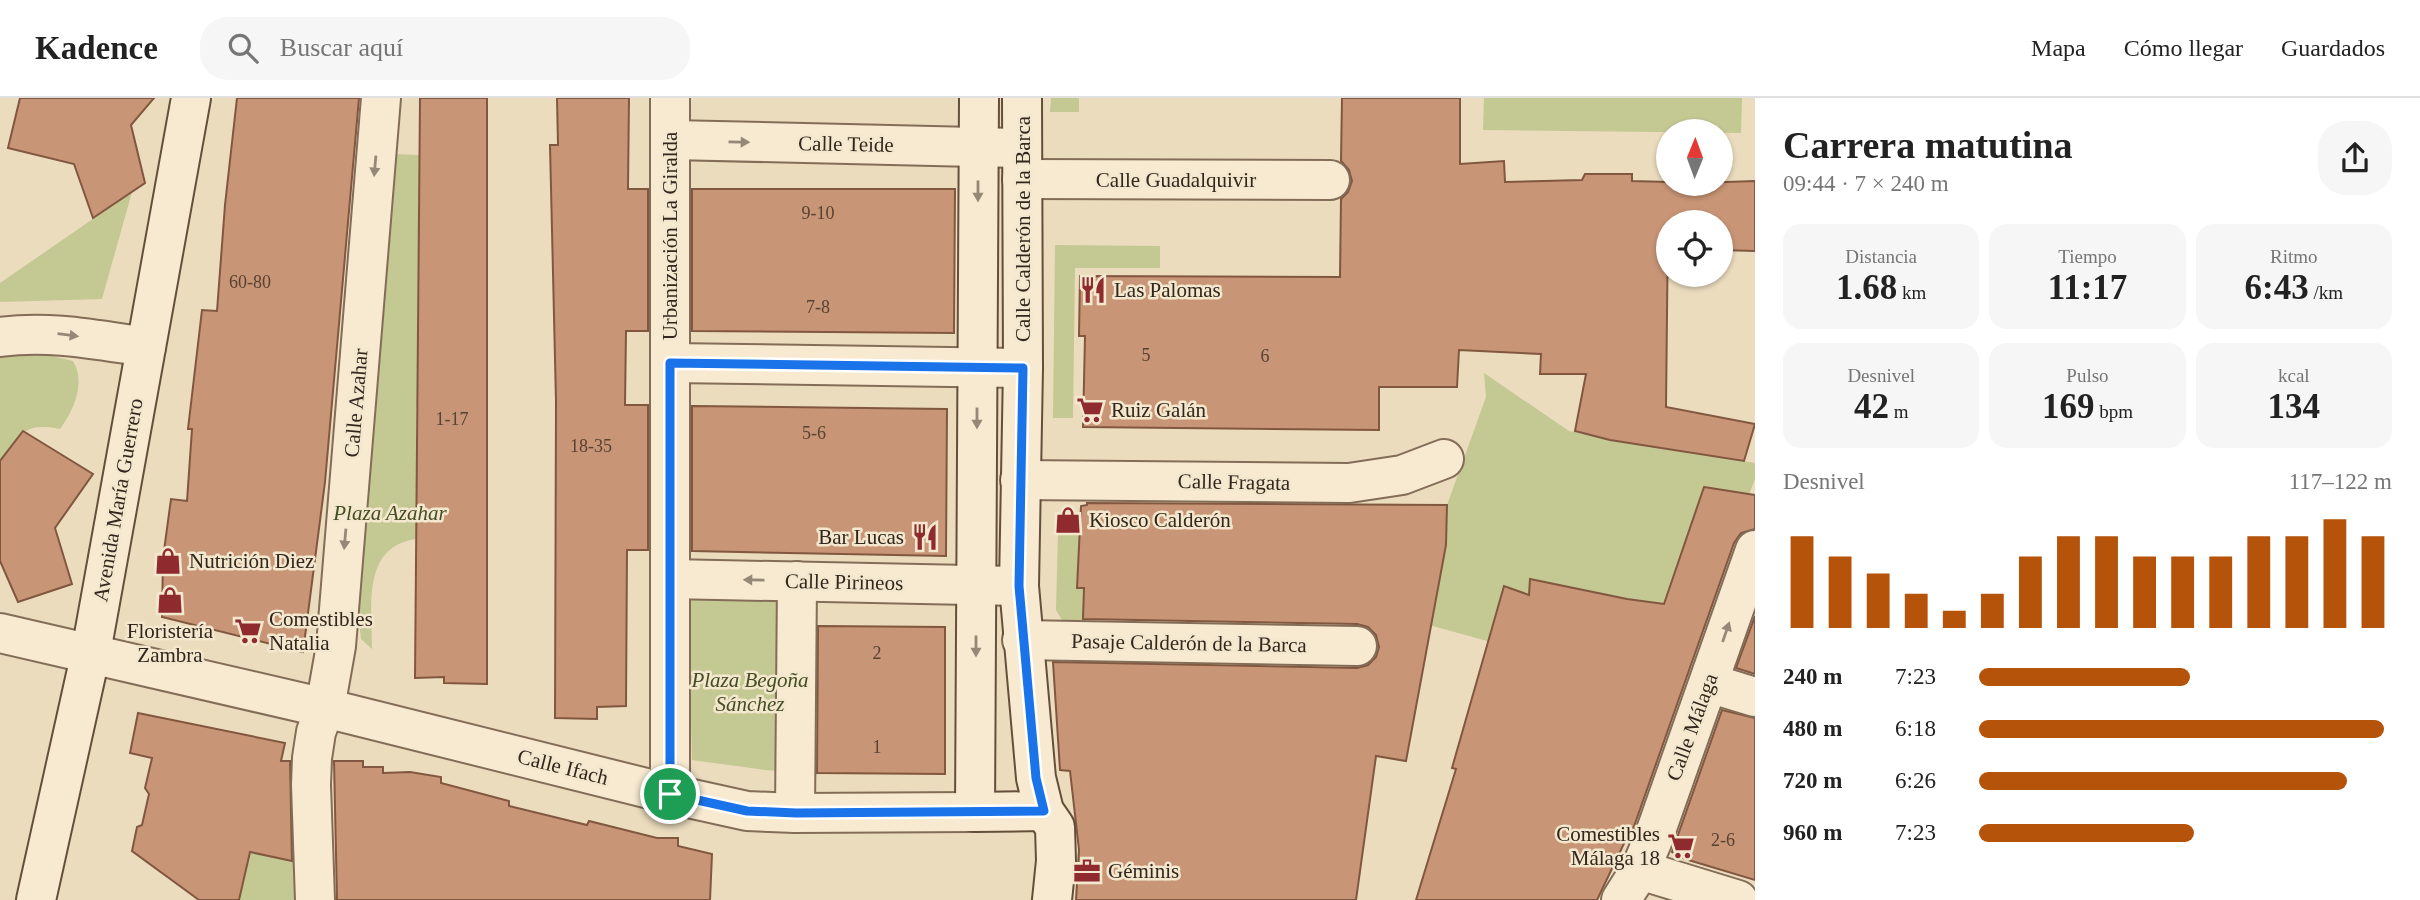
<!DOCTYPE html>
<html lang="es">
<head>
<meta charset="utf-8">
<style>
  body { margin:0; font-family:"Times New Roman",serif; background:#f6f6f6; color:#222; height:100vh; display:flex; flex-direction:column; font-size:26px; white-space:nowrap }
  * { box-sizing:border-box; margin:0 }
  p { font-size:23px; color:#767676 }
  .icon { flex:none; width:38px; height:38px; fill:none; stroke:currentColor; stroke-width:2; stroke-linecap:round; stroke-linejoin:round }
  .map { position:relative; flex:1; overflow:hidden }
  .sheet { display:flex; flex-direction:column; background:#fff; width:665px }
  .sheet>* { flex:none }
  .needle { width:46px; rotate:1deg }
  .controls { position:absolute; left:1656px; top:21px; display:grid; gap:14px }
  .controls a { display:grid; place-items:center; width:77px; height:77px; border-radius:50%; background:#fff; box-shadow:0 2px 5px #0004; font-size:35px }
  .pin { position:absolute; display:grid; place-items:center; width:60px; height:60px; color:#fff; margin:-30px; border:4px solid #fff; border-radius:50%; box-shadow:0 2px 7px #0007 }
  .round { display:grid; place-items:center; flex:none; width:74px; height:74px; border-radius:28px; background:#f6f6f6 }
  .headline { display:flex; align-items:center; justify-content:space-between; height:119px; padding:0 28px }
  h1 { font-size:38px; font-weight:700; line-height:52px }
  .figures { display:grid; grid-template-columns:repeat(3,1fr); gap:10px; height:119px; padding:7px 28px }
  .figures div { display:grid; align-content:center; border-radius:18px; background:#f6f6f6; text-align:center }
  .figures b { font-size:35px; font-weight:700 }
  .figures small { font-size:19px; font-weight:400 }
  .figures p { font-size:19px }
  .chart { height:196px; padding:14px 28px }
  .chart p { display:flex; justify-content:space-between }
  .chart svg { width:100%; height:126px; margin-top:7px; stroke:#b45309; stroke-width:6 }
  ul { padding:0 28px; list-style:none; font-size:23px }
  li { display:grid; grid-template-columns:112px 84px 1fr; align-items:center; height:52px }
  li i { height:18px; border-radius:9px; background:#b45309 }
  header { display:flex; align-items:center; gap:42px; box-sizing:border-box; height:98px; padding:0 35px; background:#fff; border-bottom:2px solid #e0e0e0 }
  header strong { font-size:33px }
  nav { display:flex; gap:38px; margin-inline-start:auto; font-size:24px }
  .search { width:490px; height:63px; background:#f6f6f6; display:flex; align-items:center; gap:18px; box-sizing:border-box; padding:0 24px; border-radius:28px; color:#767676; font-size:26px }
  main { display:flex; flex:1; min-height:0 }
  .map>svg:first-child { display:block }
  .green { fill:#c4c893 }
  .building { fill:#c89576; stroke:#81573f; stroke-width:2 }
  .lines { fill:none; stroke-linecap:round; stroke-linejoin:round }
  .minor-casing { stroke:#836d58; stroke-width:42 }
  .tertiary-casing { stroke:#836d58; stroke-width:42 }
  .secondary-casing { stroke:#644f3b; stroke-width:42 }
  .minor { stroke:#f7ead1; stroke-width:38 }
  .tertiary { stroke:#f7ead1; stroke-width:38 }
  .secondary { stroke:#f7ead1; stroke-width:38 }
  .oneway { fill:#958876 }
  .route-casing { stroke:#fff; stroke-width:14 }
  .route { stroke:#1a73e8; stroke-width:9 }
  .labels { text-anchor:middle; stroke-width:5; stroke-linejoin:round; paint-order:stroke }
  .number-label { font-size:18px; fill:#584232 }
  .street-label { font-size:21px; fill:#33261c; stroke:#f3e7ce }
  .poi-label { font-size:21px; fill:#33261c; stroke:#f3e7ce; text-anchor:start }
  .park-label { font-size:21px; font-style:italic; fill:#454e23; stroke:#f3e7ce }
</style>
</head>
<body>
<header>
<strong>Kadence</strong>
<div class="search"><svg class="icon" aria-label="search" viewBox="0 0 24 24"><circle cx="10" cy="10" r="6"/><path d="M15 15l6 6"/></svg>Buscar aquí</div>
<nav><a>Mapa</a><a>Cómo llegar</a><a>Guardados</a></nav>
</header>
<main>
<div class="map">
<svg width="1755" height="802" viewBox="0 0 1755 802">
  <rect width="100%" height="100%" fill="#ebdcbe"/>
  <!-- green -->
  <g class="green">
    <path d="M1051 0H1079V14H1050Z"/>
    <path d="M1484 0H1742L1741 35 1483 32Z"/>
    <path d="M391 56 419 57 417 280 431 309H416V441C361 448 372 511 372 551L361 541 359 524 370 309Z"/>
    <path d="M132 94 102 201 0 204V185Z"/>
    <path d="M1055 147 1160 148V170H1075L1073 320H1053Z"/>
    <path d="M0 254 49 257 73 263C86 284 74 312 60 331 23 324 21 337 0 363Z"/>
    <path d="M1484 275 1569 333 1755 365V381L1743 413 1701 398 1663 508 1530 481 1529 497 1504 489 1498 546 1429 527 1430 503 1439 487 1446 447 1447 407 1486 299Z"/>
    <path d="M1058 435 1079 436 1077 490H1084L1083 524 1062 522 1056 512Z"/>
    <path d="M688 501 796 502 809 675 765 672 692 662Z"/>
    <path d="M250 754 299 765 300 802H239Z"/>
  </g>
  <!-- building -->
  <g class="building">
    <path d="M20 0H154L131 27 145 85 93 120 74 66 8 50Z"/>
    <path d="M237 0H359L325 384 303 554 162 519 163 460 171 401 187 403 192 331H188L202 212 217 213 225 107Z"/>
    <path d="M420 0H487V586L444 585V579L415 580Z"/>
    <path d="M557 0H629L628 91H648V233H626L625 307H648V452H627L626 608 597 609V621L555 620 556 303 550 47H558Z"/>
    <path d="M1342 0H1460V66L1504 63 1505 84 1582 82 1585 76H1632V83L1668 84V86L1755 83V153L1720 152V124H1668L1666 309 1755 326 1744 363 1610 342 1575 333 1586 276H1540L1541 256 1459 252 1457 289H1379V332L1083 329 1085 238H1079L1080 178 1340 179 1341 101 1348 94 1352 83 1349 72 1341 63Z"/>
    <path d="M692 91H955L954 235 692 233Z"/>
    <path d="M692 308 947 311 946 458 692 453Z"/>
    <path d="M23 333 93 376 55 430 72 486 18 504 0 463V363Z"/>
    <path d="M1704 389 1755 397V431L1741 435 1734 445 1632 734 1630 733 1597 802H1416L1456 671 1452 670 1504 488 1529 497 1530 481 1627 501 1664 506Z"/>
    <path d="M1087 405 1447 407 1446 447 1406 663 1376 658 1356 802H1076L1079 752 1070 673 1060 672 1053 564 1357 570 1368 567 1376 559 1379 549 1376 537 1368 529 1357 526 1083 521 1084 490H1077L1081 408 1087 407Z"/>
    <path d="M1755 518V576L1736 570Z"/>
    <path d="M818 528 945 529V676L817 675Z"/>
    <path d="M1722 612 1755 620V782L1685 761 1672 754Z"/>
    <path d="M138 615 285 645 281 663H290L292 763 250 754 239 802H199L132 753 137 729 142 727 149 696 145 690 152 660 130 655Z"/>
    <path d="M334 663H363V669H383V675L410 674 441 679V685L509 703V708L587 727 589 723 657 740H678V748L712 756 710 802H337Z"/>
  </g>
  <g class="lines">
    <defs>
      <g id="minor">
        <path d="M671 42 1022 50"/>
        <path d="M1022 81 1330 82"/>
        <path d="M0 239C50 232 97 242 146 249"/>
        <path d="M670 265 1023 270"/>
        <path d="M1020 382 1349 385 1402 377 1444 361"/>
        <path d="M670 481 1019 488"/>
        <path d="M1022 542 1357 548"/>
        <path d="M1709 585 1755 599"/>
        <path d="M670 696V0"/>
        <path d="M795 715 797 483"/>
        <path d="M1640 772 1738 802"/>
        <path d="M315 802 311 687 312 660 316 634 325 610 336 548 381 0"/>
        <path d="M1621 802 1640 772 1652 744 1755 452"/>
      </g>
      <path id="tertiary" d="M0 535 325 610 670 696 747 713 795 715 975 714"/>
      <g id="secondary">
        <path d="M979 0 975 714 1044 713"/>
        <path d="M1022 0 1023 270 1019 488 1036 680 1044 713 1055 729 1056 763 1052 802"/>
        <path d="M36 802 91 554 191 0"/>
      </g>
    </defs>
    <!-- minor casing -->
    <use href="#minor" class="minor-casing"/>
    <!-- tertiary casing -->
    <use href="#tertiary" class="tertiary-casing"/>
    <!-- secondary casing -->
    <use href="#secondary" class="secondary-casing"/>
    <!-- minor -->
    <use href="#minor" class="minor"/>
    <!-- tertiary -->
    <use href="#tertiary" class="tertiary"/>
    <!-- secondary -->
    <use href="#secondary" class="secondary"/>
  </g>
  <!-- one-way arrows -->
  <defs><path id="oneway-solid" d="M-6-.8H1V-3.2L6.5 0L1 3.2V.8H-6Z" transform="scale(1.75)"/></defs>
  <g class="oneway">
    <use href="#oneway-solid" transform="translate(739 44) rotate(1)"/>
    <use href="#oneway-solid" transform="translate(375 68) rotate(95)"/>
    <use href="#oneway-solid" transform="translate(978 93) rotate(90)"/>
    <use href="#oneway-solid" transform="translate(68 237) rotate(7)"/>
    <use href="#oneway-solid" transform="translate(977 320) rotate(90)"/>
    <use href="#oneway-solid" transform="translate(345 441) rotate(95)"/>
    <use href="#oneway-solid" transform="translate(754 482) rotate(-179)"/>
    <use href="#oneway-solid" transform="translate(1726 534) rotate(-71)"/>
    <use href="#oneway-solid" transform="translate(976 548) rotate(90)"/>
  </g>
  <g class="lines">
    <defs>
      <path id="route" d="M670 265 1023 270 1019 488 1036 680 1044 713 796 715 747 713 670 696Z"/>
    </defs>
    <!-- route casing -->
    <use href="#route" class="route-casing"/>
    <!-- route -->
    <use href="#route" class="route"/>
  </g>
  <!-- icons -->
  <defs>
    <symbol id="restaurant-bare" viewBox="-9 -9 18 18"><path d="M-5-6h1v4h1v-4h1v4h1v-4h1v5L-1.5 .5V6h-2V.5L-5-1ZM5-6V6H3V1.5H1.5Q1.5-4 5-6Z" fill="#8f2b2f" stroke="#f3e7ce" stroke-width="2.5" paint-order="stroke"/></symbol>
    <symbol id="supermarket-bare" viewBox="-9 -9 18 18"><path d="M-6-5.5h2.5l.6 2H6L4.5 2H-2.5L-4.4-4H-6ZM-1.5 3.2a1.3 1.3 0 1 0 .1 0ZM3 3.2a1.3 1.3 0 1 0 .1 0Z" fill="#8f2b2f" stroke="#f3e7ce" stroke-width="2.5" paint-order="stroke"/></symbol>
    <symbol id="shop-bare" viewBox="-9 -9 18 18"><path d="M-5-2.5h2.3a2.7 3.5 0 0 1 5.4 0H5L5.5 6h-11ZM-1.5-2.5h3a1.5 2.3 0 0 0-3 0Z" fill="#8f2b2f" stroke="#f3e7ce" stroke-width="2.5" paint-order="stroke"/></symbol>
    <symbol id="office-bare" viewBox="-9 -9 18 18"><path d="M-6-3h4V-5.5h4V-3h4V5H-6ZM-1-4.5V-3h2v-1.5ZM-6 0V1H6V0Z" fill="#8f2b2f" stroke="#f3e7ce" stroke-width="2.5" paint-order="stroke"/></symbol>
  </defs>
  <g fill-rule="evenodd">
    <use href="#restaurant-bare" x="1074" y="173" width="38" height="38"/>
    <use href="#supermarket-bare" x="1071" y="293" width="38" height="38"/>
    <use href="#shop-bare" x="1049" y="403" width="38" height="38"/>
    <use href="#restaurant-bare" x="906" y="420" width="38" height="38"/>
    <use href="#shop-bare" x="149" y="444" width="38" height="38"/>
    <use href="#shop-bare" x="151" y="483" width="38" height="38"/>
    <use href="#supermarket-bare" x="229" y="514" width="38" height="38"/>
    <use href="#supermarket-bare" x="1662" y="729" width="38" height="38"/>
    <use href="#office-bare" x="1068" y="754" width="38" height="38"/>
  </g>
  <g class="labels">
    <!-- number labels -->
    <g class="number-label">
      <text x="818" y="121">9-10</text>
      <text x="250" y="190">60-80</text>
      <text x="818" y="215">7-8</text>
      <text x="1146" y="263">5</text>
      <text x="1265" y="264">6</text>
      <text x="452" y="327">1-17</text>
      <text x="814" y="341">5-6</text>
      <text x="591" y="354">18-35</text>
      <text x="877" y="561">2</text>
      <text x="877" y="655">1</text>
      <text x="1723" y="748">2-6</text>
    </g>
    <!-- street labels -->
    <g class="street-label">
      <text transform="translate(846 46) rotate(1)" y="7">Calle Teide</text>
      <text x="1176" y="89">Calle Guadalquivir</text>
      <text transform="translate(1023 131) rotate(-90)" y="7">Calle Calderón de la Barca</text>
      <text transform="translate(670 138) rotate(-90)" y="7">Urbanización La Giralda</text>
      <text transform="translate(356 305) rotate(-85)" y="7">Calle Azahar</text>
      <text transform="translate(1234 384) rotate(1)" y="7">Calle Fragata</text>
      <text transform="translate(118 402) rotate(-80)" y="7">Avenida María Guerrero</text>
      <text transform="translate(844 484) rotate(1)" y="7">Calle Pirineos</text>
      <text transform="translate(1189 545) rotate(1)" y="7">Pasaje Calderón de la Barca</text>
      <text transform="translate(1692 629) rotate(-70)" y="7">Calle Málaga</text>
      <text transform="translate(563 669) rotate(14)" y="7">Calle Ifach</text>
    </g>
    <!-- poi labels -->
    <g class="poi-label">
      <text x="1114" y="199">Las Palomas</text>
      <text x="1111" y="319">Ruiz Galán</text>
      <text x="1089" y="429">Kiosco Calderón</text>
      <text x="904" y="446" text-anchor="end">Bar Lucas</text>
      <text x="189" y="470">Nutrición Diez</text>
      <text x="269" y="528">Comestibles<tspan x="269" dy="24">Natalia</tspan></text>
      <text x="170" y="540" text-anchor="middle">Floristería<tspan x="170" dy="24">Zambra</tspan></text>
      <text x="1660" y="743" text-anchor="end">Comestibles<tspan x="1660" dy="24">Málaga 18</tspan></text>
      <text x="1108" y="780">Géminis</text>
    </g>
    <!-- park labels -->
    <g class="park-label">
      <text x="390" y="422">Plaza Azahar</text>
      <text x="750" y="589">Plaza Begoña<tspan x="750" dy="24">Sánchez</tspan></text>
    </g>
  </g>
</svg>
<div class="controls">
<a><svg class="needle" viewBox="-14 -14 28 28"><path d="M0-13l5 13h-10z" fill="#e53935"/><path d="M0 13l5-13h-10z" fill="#767676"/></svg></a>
<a><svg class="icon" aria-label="locate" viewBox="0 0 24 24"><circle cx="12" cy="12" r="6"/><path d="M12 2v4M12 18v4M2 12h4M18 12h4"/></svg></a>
</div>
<div class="pin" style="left:670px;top:696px;background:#1e9e55"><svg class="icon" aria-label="arrive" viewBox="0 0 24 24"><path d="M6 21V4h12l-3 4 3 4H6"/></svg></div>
</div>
<section class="sheet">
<div class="headline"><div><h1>Carrera matutina</h1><p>09:44 · 7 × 240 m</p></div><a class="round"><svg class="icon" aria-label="share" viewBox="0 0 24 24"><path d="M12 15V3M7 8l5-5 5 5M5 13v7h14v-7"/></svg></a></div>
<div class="figures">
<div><p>Distancia</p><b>1.68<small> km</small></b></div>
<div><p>Tiempo</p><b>11:17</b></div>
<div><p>Ritmo</p><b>6:43<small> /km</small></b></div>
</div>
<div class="figures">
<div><p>Desnivel</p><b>42<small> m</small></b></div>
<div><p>Pulso</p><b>169<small> bpm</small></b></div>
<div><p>kcal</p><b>134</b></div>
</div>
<div class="chart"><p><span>Desnivel</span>117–122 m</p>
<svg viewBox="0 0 160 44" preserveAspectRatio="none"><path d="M5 44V12M15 44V19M25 44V25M35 44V32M45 44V38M55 44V32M65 44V19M75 44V12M85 44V12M95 44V19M105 44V19M115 44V19M125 44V12M135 44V12M145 44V6M155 44V12"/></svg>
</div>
<ul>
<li><b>240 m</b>7:23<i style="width:51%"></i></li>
<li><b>480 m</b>6:18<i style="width:98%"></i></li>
<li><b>720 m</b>6:26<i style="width:89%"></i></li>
<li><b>960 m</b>7:23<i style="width:52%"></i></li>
</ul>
</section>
</main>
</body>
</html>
